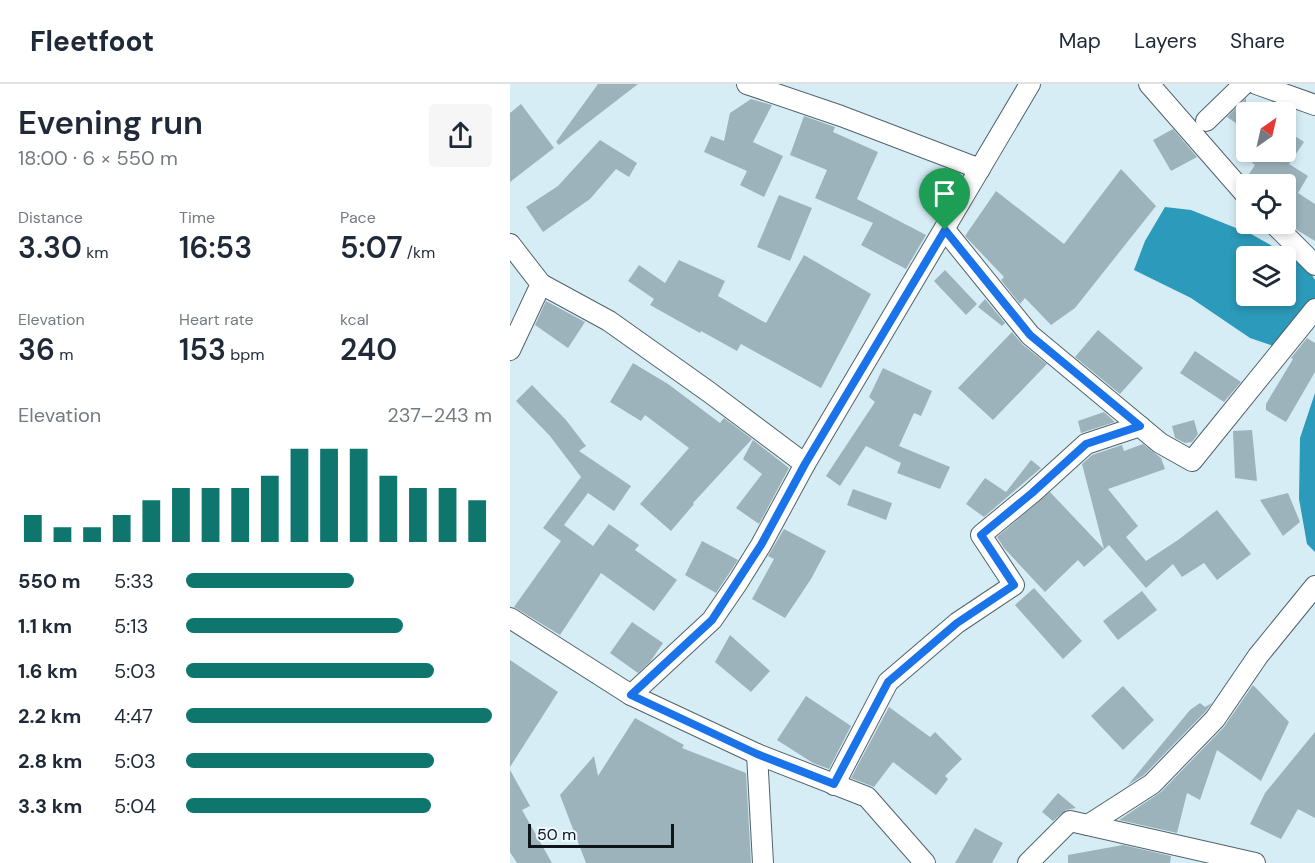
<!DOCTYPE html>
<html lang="en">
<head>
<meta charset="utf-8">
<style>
  body { margin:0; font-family:"DM Sans",sans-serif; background:#f6f6f7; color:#1f2937; height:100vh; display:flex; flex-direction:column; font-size:22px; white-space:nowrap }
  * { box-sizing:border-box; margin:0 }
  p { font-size:20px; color:#747a83 }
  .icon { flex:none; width:33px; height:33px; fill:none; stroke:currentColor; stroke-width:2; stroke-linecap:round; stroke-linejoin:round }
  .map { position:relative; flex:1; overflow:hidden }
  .details { display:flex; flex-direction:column; background:#fff; width:510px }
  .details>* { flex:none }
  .needle { width:39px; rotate:34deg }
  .tools { position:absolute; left:726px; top:18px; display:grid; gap:12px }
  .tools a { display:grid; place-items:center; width:60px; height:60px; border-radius:6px; background:#fff; box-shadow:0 3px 9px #0003; font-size:30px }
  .scale { position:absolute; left:18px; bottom:15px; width:146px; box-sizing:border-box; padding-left:6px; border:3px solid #0d1518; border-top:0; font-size:16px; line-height:21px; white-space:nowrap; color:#0d1518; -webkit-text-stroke:4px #ebf9fe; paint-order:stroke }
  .pin { position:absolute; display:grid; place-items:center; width:51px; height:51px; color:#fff; margin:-62px -26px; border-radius:50% 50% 50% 0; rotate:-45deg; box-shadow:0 0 6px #0007 }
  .pin .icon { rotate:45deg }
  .round { display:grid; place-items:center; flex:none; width:63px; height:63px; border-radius:6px; background:#f6f6f7 }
  .head { display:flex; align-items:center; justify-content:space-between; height:102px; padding:0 18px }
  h1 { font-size:33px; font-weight:600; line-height:45px }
  .figures { display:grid; grid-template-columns:repeat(3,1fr); gap:9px; height:102px; padding:6px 18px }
  .figures div { display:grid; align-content:center }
  .figures b { font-size:30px; font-weight:600 }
  .figures small { font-size:16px; font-weight:400 }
  .figures p { font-size:16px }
  .chart { height:168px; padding:12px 18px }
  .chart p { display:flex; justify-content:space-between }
  .chart svg { width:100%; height:108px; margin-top:6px; stroke:#0f766e; stroke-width:6 }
  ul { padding:0 18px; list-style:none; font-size:20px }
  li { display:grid; grid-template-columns:96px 72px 1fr; align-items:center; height:45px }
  li i { height:15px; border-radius:8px; background:#0f766e }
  header { display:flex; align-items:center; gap:36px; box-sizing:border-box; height:84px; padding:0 30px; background:#fff; border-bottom:2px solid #e0e1e3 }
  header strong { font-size:28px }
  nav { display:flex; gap:33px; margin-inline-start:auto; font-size:21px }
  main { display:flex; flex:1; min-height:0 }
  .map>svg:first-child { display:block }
  .water { fill:#2c9aba; fill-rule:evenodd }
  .building { fill:#9db3bb }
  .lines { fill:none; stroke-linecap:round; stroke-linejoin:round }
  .street-casing { stroke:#50646b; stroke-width:22 }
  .street { stroke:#fff; stroke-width:20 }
  .route-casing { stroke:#fff; stroke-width:12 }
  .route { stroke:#1a73e8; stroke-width:8 }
</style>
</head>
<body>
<header>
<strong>Fleetfoot</strong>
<nav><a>Map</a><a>Layers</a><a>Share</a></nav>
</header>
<main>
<section class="details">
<div class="head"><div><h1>Evening run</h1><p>18:00 · 6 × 550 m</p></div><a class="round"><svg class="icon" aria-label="share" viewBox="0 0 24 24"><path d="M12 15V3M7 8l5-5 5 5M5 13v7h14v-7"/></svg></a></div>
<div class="figures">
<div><p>Distance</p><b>3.30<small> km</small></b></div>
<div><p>Time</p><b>16:53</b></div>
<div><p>Pace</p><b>5:07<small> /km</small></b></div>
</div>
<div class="figures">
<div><p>Elevation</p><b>36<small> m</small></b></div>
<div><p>Heart rate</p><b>153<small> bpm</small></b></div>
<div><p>kcal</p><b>240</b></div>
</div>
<div class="chart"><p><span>Elevation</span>237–243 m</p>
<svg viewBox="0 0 160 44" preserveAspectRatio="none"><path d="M5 44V33M15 44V38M25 44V38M35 44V33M45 44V27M55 44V22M65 44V22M75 44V22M85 44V17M95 44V6M105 44V6M115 44V6M125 44V17M135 44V22M145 44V22M155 44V27"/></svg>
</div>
<ul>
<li><b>550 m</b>5:33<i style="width:55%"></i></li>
<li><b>1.1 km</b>5:13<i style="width:71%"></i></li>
<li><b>1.6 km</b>5:03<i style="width:81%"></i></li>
<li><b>2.2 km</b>4:47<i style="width:100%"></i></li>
<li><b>2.8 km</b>5:03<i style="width:81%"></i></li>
<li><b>3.3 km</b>5:04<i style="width:80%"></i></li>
</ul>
</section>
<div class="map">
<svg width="805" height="779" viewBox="0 0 805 779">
  <rect width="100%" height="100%" fill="#d7edf6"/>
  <!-- water -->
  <g class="water">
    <path d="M655 123 681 126 741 150 796 181 805 196V214L798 229 772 265 740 254 681 214 624 186 635 157ZM736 172H776V212H736Z"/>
    <path d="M805 309V468L797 460 789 415 790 354Z"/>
  </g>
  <!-- building -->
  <g class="building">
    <path d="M88 0H128L49 61 46 58Z"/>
    <path d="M736 14V46L717 33Z"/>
    <path d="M241 15 262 21 243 58 273 72 254 113 230 101 237 87 194 68 201 52 214 57 220 29Z"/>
    <path d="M11 20 44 64 0 98V29Z"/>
    <path d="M294 32 325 43 323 48 368 68 347 115 416 151 396 185 351 161 363 139 305 114 317 86 280 71Z"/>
    <path d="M663 45 687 73 661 87 643 56Z"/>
    <path d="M776 46 794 58 779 80 798 92 788 109 805 120V157L787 146 776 135V100H747L737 93 745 81 728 68H776Z"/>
    <path d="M90 56 127 79 119 93 106 85 80 115 33 148 16 123 48 102Z"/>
    <path d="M611 85 646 122 565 224 541 241 515 214 510 220 491 196 494 193 455 152 486 107 554 160Z"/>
    <path d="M269 111 302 124 280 177 247 163Z"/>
    <path d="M294 171 361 210 311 304 231 260 227 267 191 247 190 249 140 221 144 215 118 197 129 181 155 199 169 176 215 197 208 212 256 239Z"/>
    <path d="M435 186 467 220 456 231 424 197Z"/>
    <path d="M475 215 495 239 492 242 468 223Z"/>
    <path d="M36 217 75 238 58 264 25 241Z"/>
    <path d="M588 246 633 284 610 310 565 273Z"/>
    <path d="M502 248 512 260 537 280 483 336 448 304Z"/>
    <path d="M797 254 805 259V288L776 338 756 326V320L783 275 781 274Z"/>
    <path d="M685 267 731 298 714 318 670 289Z"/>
    <path d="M123 279 158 300 210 339 214 334 242 355 183 419 184 420 161 447 130 420 179 364 135 331 131 337 100 318Z"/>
    <path d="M373 284 422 307 411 332 404 329 389 362 440 383 430 405 387 389 391 379 356 362 330 402 316 392 365 318 359 313Z"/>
    <path d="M22 301 56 336 76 362 69 367 121 402 104 427 78 409 54 441 83 462 99 440 129 461 125 466 167 496 144 527 91 489 50 551 4 523 51 457 33 444 71 393 40 352 6 317Z"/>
    <path d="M594 328 605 338 571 349 568 337Z"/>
    <path d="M684 336 688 350 682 358 675 359 665 354 662 342Z"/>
    <path d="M742 346 747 397 725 394 723 347Z"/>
    <path d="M243 356 279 384 249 440 226 424 252 390 233 375Z"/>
    <path d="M633 360 651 374 655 385 598 405 628 442 616 453 636 477 668 456 707 426 741 470 707 496 694 479 672 493 663 480 636 504 599 461 574 483 568 476 535 508 494 464 487 453 540 408 594 465 572 380 582 371 612 361 614 367Z"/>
    <path d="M521 376 531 384 474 433 456 420 475 394 496 408Z"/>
    <path d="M343 405 382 419 376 436 337 421Z"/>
    <path d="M778 409 790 438 773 452 750 416Z"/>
    <path d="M274 445 316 467 301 495 275 534 242 515 264 475 258 472Z"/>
    <path d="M192 457 228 476 206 509 175 491Z"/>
    <path d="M524 504 572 557 553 575 505 521Z"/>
    <path d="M632 507 647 526 608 556 593 537Z"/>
    <path d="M122 538 153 559 140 578 128 589 100 569Z"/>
    <path d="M220 551 260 587 241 608 205 578Z"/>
    <path d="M0 576 48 608 0 683Z"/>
    <path d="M743 601 779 638 751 697 707 666 690 716 677 709 667 749 609 736 651 708 714 643Z"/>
    <path d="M613 602 644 636 613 666 581 632Z"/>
    <path d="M296 612 341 642 319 685 303 679 267 656Z"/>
    <path d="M690 619 695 623 702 619 696 627 634 691 618 701 680 626Z"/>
    <path d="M379 623 420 653 425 648 452 675 435 692 438 695 426 711 383 678 364 703 341 694Z"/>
    <path d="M125 634 174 661 172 664 236 689 241 779H76L50 711 84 672 88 692Z"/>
    <path d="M805 648V734L788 725 771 755 740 740 755 709Z"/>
    <path d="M0 686 20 722 12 726 42 779H7L0 768Z"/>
    <path d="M548 709 566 724 556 726 543 737 532 728Z"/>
    <path d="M465 744 493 759 482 779H445Z"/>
    <path d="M613 761 661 772 660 779H558V771Z"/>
  </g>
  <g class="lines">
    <defs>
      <g id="street">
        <path d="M237 0 331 32 470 85"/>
        <path d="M639 0 736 111"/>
        <path d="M746 0 805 21"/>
        <path d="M696 37 734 0"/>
        <path d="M764 140 805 181"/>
        <path d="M435 146 520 251 650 359 682 377 805 225"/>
        <path d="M0 160 31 200 0 266"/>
        <path d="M31 200 99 237 199 308 295 380"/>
        <path d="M0 534 121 611 247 670 357 713 415 779"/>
        <path d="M121 611 202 536 228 498 251 461 295 380 520 0"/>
        <path d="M247 670 253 779"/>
        <path d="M324 701 378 598 447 539 504 501 471 451 522 409 576 360 630 342"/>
        <path d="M578 741 642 700 705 635 748 572 805 502"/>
        <path d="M518 779 560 737 745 779"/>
      </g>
    </defs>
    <!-- street casing -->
    <use href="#street" class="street-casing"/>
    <!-- street -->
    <use href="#street" class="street"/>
  </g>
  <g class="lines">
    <defs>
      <path id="route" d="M435 146 520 251 630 342 576 360 522 409 471 451 504 501 447 539 378 598 324 700 247 670 121 611 202 536 251 461 295 380Z"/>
    </defs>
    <!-- route casing -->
    <use href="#route" class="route-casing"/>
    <!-- route -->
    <use href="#route" class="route"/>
  </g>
</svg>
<div class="tools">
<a><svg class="needle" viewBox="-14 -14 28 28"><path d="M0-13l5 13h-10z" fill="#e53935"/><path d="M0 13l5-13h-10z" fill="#747a83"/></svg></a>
<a><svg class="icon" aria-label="locate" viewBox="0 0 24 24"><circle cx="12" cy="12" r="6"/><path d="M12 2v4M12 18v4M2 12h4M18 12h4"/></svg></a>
<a><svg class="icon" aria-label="layers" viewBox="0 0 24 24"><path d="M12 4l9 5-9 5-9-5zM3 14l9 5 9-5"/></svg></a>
</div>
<div class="scale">50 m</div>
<div class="pin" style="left:435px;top:146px;background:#1e9e55"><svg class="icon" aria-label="arrive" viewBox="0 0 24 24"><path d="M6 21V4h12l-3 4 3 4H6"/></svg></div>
</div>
</main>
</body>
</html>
